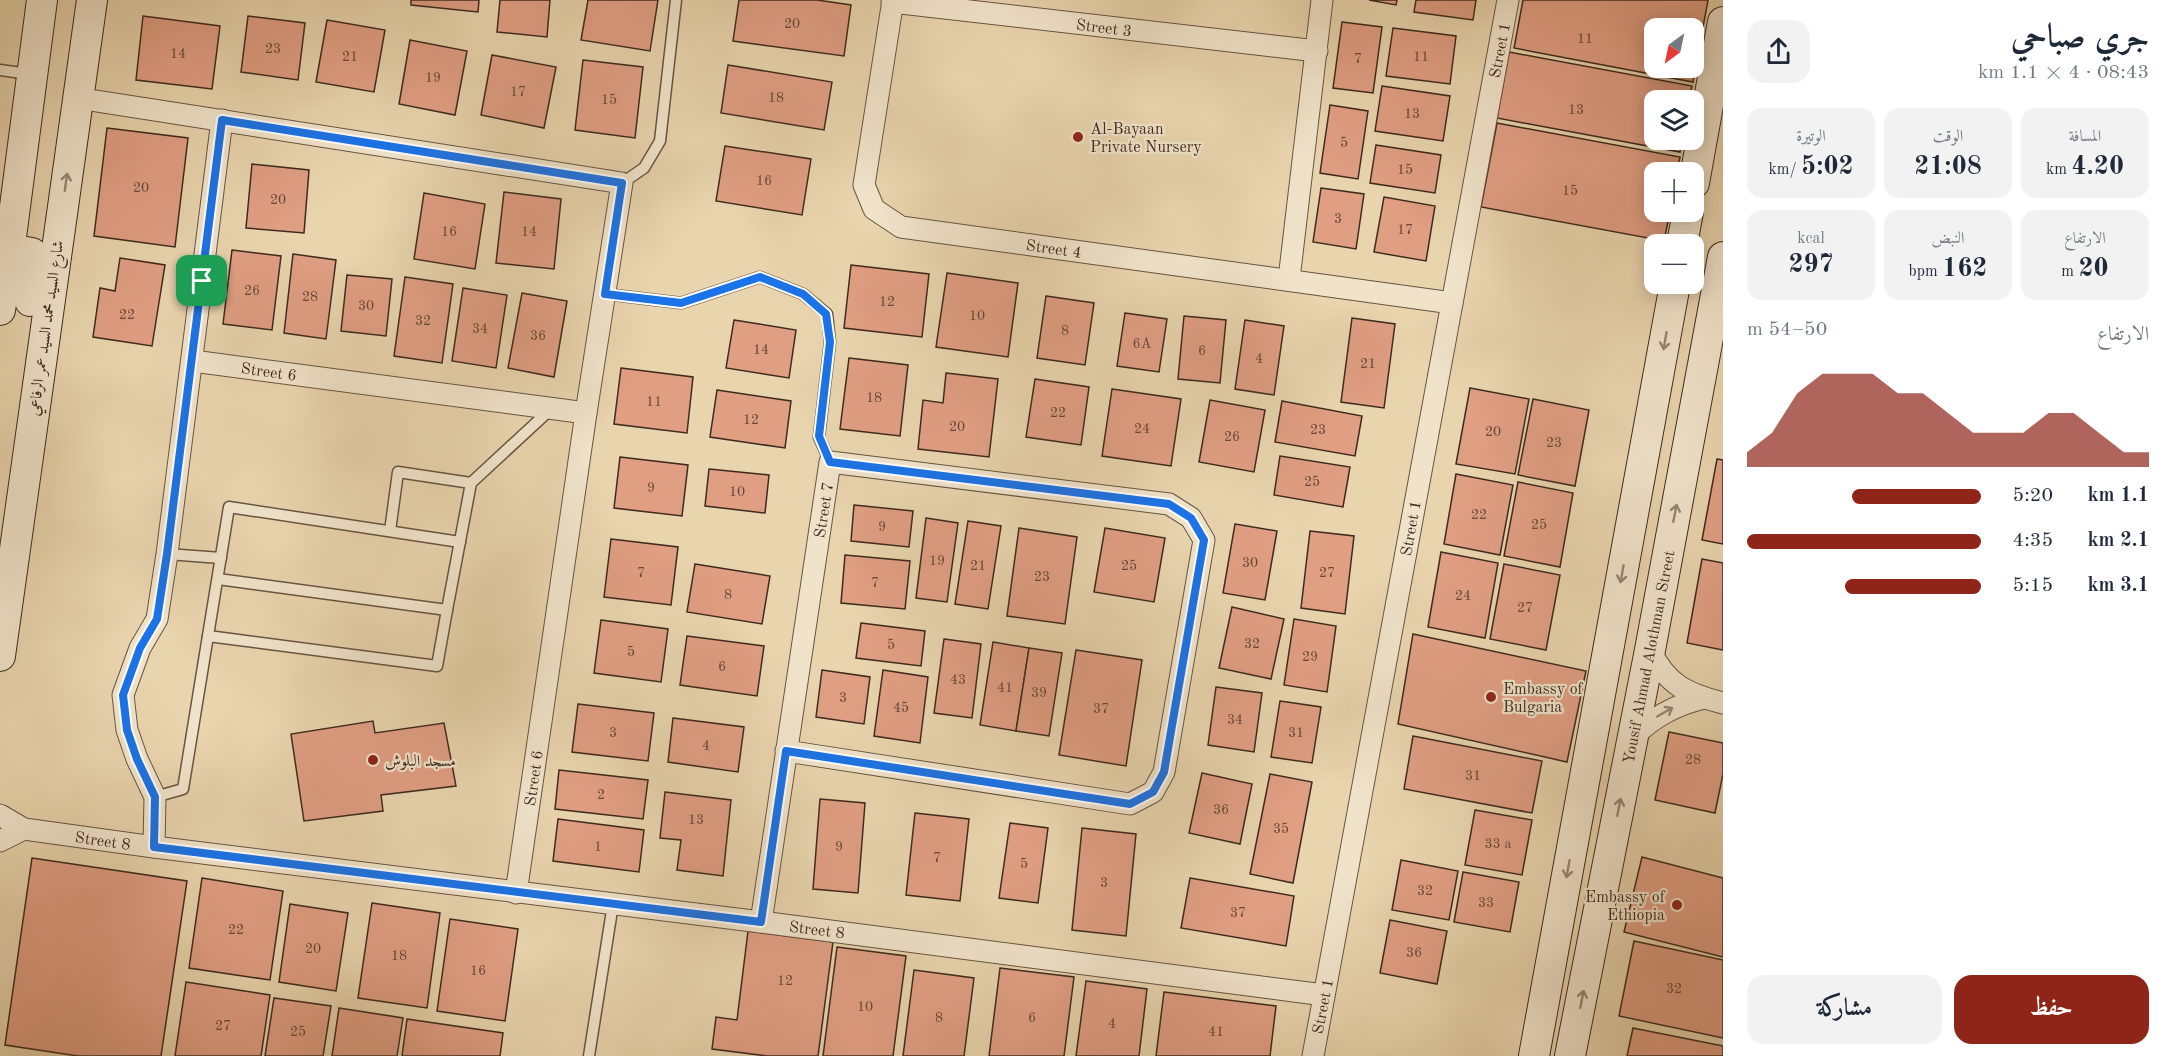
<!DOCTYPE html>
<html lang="ar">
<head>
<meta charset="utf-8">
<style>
  body { margin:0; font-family:"Old Standard TT",Amiri,serif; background:#f2f2f3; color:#1f2937; direction:rtl; height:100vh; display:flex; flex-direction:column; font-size:22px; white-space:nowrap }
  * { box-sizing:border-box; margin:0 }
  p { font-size:20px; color:#747a83 }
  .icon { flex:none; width:33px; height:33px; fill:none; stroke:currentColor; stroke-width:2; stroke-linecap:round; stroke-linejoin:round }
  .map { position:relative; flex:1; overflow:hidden; direction:ltr }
  .drawer { display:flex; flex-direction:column; background:#fff; width:450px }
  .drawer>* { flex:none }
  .needle { width:39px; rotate:213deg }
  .tools { position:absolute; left:1644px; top:18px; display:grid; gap:12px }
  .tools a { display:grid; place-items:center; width:60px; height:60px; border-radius:12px; background:#fff; box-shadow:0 3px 15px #0003; font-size:30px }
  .pin { position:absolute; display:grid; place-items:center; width:51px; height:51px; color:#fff; margin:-26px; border-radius:12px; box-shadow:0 3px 9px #0006 }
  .round { display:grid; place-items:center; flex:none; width:63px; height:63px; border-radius:18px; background:#f2f2f3 }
  .overview { display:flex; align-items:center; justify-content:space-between; height:102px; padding:0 24px }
  h1 { font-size:33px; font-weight:800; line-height:45px }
  .metrics { display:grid; grid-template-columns:repeat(3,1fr); gap:9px; height:102px; padding:6px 24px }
  .metrics div { display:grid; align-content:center; border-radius:15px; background:#f2f2f3; text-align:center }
  .metrics b { font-size:26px; font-weight:800 }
  .metrics small { font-size:16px; font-weight:400 }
  .metrics p { font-size:16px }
  .chart { height:168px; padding:12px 24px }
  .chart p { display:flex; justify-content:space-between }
  .chart svg { width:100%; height:108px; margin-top:6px; fill:#8f2418; opacity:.7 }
  .action { display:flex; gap:12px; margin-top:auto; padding:12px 24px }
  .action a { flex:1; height:69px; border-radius:18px; background:#8f2418; color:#fff; font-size:24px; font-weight:800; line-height:69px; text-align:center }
  .action a+a { background:#f2f2f3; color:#1f2937 }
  ul { padding:0 24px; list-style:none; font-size:20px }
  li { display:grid; grid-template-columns:96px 72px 1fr; align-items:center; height:45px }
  li i { height:15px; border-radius:8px; background:#8f2418 }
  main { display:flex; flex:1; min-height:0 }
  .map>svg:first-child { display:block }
  .building { fill:#e09e83; stroke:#3e2a1f; stroke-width:1.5; fill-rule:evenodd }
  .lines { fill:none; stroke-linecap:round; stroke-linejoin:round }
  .lane-casing { stroke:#685442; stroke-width:13 }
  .street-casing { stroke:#685442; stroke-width:23 }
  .secondary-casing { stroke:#3e2a1f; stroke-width:32 }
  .lane { stroke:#f0e3ca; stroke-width:10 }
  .street { stroke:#f0e3ca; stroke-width:21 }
  .secondary { stroke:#f0e3ca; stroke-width:30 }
  .oneway { stroke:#978674 }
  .route-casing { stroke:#fff; stroke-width:12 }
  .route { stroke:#1a73e8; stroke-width:8 }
  .poi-dot { fill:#8f2418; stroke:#f0e3ca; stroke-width:2 }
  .labels { text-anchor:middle; stroke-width:4.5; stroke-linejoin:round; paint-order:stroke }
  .number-label { font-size:14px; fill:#664738 }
  .street-label { font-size:16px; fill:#3e2a1f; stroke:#f0e3ca }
  .poi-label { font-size:16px; fill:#3e2a1f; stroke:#f0e3ca; text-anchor:start }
</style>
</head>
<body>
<main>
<section class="drawer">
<div class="overview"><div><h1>جري صباحي</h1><p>08:43 · 4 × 1.1 km</p></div><a class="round"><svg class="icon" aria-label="share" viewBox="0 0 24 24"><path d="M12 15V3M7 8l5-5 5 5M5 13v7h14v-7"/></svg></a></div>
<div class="metrics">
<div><p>المسافة</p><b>4.20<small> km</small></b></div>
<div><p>الوقت</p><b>21:08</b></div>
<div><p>الوتيرة</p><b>5:02<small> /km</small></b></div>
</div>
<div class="metrics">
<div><p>الارتفاع</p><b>20<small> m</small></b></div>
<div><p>النبض</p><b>162<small> bpm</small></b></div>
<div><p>kcal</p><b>297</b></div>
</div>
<div class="chart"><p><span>الارتفاع</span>50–54 m</p>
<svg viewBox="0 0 160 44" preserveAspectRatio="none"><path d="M0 44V38L10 30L20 14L30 6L40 6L50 6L60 14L70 14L80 22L90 30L100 30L110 30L120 22L130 22L140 30L150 38L160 38V44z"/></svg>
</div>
<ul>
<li><b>1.1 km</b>5:20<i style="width:55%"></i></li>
<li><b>2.1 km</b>4:35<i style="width:100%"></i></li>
<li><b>3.1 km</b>5:15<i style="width:58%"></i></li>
</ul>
<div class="action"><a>حفظ</a><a>مشاركة</a></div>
</section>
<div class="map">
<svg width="1723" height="1056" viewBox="0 0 1723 1056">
  <rect width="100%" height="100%" fill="#e8d4ad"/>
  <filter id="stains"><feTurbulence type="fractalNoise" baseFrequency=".00333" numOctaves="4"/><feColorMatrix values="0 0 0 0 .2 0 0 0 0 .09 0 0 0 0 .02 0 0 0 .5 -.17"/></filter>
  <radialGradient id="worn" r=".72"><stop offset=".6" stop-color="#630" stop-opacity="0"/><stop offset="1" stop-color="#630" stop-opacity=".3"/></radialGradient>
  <!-- building -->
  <g class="building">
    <path d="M411 0H479L478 12 411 5Z"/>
    <path d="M500 0H550L547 37 497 32Z"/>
    <path d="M588 0H658L650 51 581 40Z"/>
    <path d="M739 0H817L851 5 844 56 733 41Z"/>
    <path d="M1369 0H1397L1396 5Z"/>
    <path d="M1416 0H1476L1473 20 1414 12Z"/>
    <path d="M1523 0H1708L1693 82 1514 48ZM1654 28H1694V68H1654Z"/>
    <path d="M143 16 220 26 212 89 136 80Z"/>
    <path d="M248 16 305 23 298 80 241 72Z"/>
    <path d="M327 20 385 30 374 92 316 82Z"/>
    <path d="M1342 22 1382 27 1373 93 1333 88Z"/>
    <path d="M1393 28 1456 36 1450 84 1386 76Z"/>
    <path d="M410 40 467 51 455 115 399 104Z"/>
    <path d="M1509 52 1692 86 1689 100H1654V140H1682L1680 152 1497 118Z"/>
    <path d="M492 55 556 67 544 128 481 115Z"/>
    <path d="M583 60 643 67 635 138 575 130Z"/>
    <path d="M728 65 832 82 824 130 721 113Z"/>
    <path d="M1382 86 1450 96 1443 141 1375 131Z"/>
    <path d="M1330 105 1368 111 1358 179 1320 173Z"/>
    <path d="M1497 123 1680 157 1677 172H1654V212H1670L1664 241 1481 207Z"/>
    <path d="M107 128 188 138 175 247 94 236Z"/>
    <path d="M1376 145 1441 155 1435 193 1370 183Z"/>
    <path d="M725 146 811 159 802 215 716 201Z"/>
    <path d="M252 164 309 170 304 233 246 228Z"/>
    <path d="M1321 188 1364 194 1356 249 1313 242Z"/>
    <path d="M504 192 561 199 554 269 496 263Z"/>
    <path d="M424 193 485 204 475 269 414 259Z"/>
    <path d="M1384 197 1435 206 1426 261 1374 252Z"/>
    <path d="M232 250 281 256 272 330 223 324Z"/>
    <path d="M293 254 336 260 326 339 284 333Z"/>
    <path d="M120 258 165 265 152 346 93 337 100 288 115 291Z"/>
    <path d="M851 265 929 274 922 337 844 328Z"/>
    <path d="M947 273 1018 283 1008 357 936 347Z"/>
    <path d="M347 275 392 279 386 336 341 331Z"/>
    <path d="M405 277 453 284 442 363 394 356Z"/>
    <path d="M463 288 507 295 496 368 452 361Z"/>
    <path d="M522 293 567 301 554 377 508 368Z"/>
    <path d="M1046 296 1094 303 1085 365 1037 358Z"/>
    <path d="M1125 313 1167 319 1159 372 1117 366Z"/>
    <path d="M1184 316 1226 320 1220 383 1178 379Z"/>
    <path d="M1352 318 1395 324 1384 408 1341 402Z"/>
    <path d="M734 320 796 330 789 378 726 368Z"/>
    <path d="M1245 320 1284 326 1274 395 1235 389Z"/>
    <path d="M849 358 908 365 900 436 840 429Z"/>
    <path d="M621 368 693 377 687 433 614 424Z"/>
    <path d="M946 373 998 379 989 457 918 449 923 400 943 403Z"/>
    <path d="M1035 379 1089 387 1081 445 1026 437Z"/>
    <path d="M1470 388 1529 399 1515 474 1456 464Z"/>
    <path d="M1112 389 1181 399 1171 466 1102 456Z"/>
    <path d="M717 390 791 401 785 448 710 437Z"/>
    <path d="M1533 399 1589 410 1575 486 1518 475Z"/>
    <path d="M1210 400 1265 410 1254 472 1199 462Z"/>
    <path d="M1282 401 1362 416 1355 456 1275 442Z"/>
    <path d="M1280 456 1350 467 1343 507 1274 495Z"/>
    <path d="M620 457 688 465 682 516 614 508Z"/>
    <path d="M1717 459 1723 460V544L1702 540Z"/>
    <path d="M709 469 769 475 765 513 705 506Z"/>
    <path d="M1456 474 1513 485 1500 555 1444 544Z"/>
    <path d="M1518 482 1573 493 1560 567 1504 556Z"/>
    <path d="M854 505 913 511 909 547 851 541Z"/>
    <path d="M926 518 958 523 947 602 916 598Z"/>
    <path d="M968 521 1001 526 988 609 955 604Z"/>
    <path d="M1235 524 1277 531 1265 600 1223 593Z"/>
    <path d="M1019 528 1077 537 1065 624 1007 616Z"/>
    <path d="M1105 528 1165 538 1154 602 1094 592Z"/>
    <path d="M1310 531 1354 536 1345 614 1301 608Z"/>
    <path d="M611 539 678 547 671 605 604 597Z"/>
    <path d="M1441 552 1498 563 1485 638 1428 627Z"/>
    <path d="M845 555 910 561 905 609 841 603Z"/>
    <path d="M1702 559 1723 563V650L1687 643Z"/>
    <path d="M695 564 770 576 762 624 687 612Z"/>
    <path d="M1504 564 1560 575 1546 650 1490 639Z"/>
    <path d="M1232 607 1284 619 1271 679 1219 668Z"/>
    <path d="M1294 619 1336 626 1327 692 1284 685Z"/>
    <path d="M601 620 668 629 661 682 594 673Z"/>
    <path d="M861 623 925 631 921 666 856 658Z"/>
    <path d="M1413 634 1586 671 1567 762 1398 724Z"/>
    <path d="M687 636 764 646 757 696 680 685Z"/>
    <path d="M944 639 981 644 972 718 934 713Z"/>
    <path d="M993 642 1029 648 1016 731 980 725Z"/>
    <path d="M1029 648 1062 653 1049 736 1016 731Z"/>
    <path d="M1076 650 1142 660 1126 766 1059 755Z"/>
    <path d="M822 670 870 677 864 724 816 717Z"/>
    <path d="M883 670 928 677 920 743 874 736Z"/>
    <path d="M1216 687 1262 693 1254 752 1208 745Z"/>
    <path d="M1280 701 1321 707 1312 763 1271 757Z"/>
    <path d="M578 704 654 713 648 761 572 752Z"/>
    <path d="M673 718 744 727 738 772 668 762Z"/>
    <path d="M373 721 375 733 444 723 456 786 381 795 383 811 304 821 291 734Z"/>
    <path d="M1669 732 1723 743V774L1715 813 1655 800Z"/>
    <path d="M1413 736 1542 761 1532 813 1404 789Z"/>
    <path d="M559 770 648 780 643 819 555 809Z"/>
    <path d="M1202 773 1252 784 1240 844 1189 833Z"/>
    <path d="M1270 774 1312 782 1293 883 1250 874Z"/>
    <path d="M665 792 731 800 723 876 677 870 681 840 660 838Z"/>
    <path d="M820 799 865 803 858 893 813 889Z"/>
    <path d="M1475 810 1532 820 1522 875 1465 865Z"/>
    <path d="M915 813 969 819 960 901 906 895Z"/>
    <path d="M558 819 644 830 639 872 553 861Z"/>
    <path d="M1010 823 1048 828 1038 903 999 898Z"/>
    <path d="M1082 828 1136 834 1126 936 1072 930Z"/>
    <path d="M1642 857 1723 878V957L1624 932Z"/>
    <path d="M32 858 187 881 161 1056H78L5 1045Z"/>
    <path d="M1401 860 1458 871 1449 920 1392 910Z"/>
    <path d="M1463 872 1519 882 1510 932 1454 922Z"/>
    <path d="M202 878 283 891 270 980 189 968Z"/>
    <path d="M1190 878 1294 896 1286 946 1181 928Z"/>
    <path d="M372 903 440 913 427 1008 358 998Z"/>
    <path d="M290 904 348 913 336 991 279 982Z"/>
    <path d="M450 919 518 929 505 1021 437 1011Z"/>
    <path d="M1390 920 1447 931 1437 984 1380 973Z"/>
    <path d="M748 931 833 942 818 1056H767L712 1049 716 1017 737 1020Z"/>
    <path d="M1634 941 1723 960V1038L1619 1016Z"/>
    <path d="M837 947 906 956 893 1056H823Z"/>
    <path d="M1000 968 1074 977 1064 1056H989Z"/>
    <path d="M914 970 974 978 964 1056H903Z"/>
    <path d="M1086 981 1147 989 1139 1056H1076Z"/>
    <path d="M186 982 270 995 261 1056H175Z"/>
    <path d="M1164 992 1276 1006 1270 1056H1156Z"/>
    <path d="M274 998 331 1006 323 1056H265Z"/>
    <path d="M339 1008 403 1018 397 1056H332Z"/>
    <path d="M407 1019 503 1033 500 1056H402Z"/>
    <path d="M1633 1028 1723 1046V1056H1627Z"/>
  </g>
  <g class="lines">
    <defs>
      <g id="lane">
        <path d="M0 70 29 74"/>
        <path d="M622 183 644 168 660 141 676 0"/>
        <path d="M605 294 681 303 760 277 803 294 827 314 830 342 819 437 830 462"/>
        <path d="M390 531 398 472 471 483"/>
        <path d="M167 554 221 558"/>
        <path d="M218 579 447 610 471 483 551 409"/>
        <path d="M208 636 437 666 447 610"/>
        <path d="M155 797 183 789 229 507 460 542"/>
        <path d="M589 1056 613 904"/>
      </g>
      <g id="street">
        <path d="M893 0 864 185 874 209 901 227 1452 303"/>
        <path d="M892 2 1317 51"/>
        <path d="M77 98 622 183 586 413 516 893"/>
        <path d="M1289 279 1322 0"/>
        <path d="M193 361 586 413"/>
        <path d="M1650 650C1667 685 1687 694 1723 703"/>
        <path d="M1632 738C1653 717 1675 705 1704 698"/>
        <path d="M0 815 24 829 154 847 761 922 1324 995"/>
        <path d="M0 841 24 829"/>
        <path d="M154 847 155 797 137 759 127 730 123 695 140 648 157 619 167 554 222 120"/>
        <path d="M761 922 830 462 1169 504 1191 518 1204 540 1164 772 1153 792 1130 804 786 751"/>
        <path d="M1313 1056 1508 0"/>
      </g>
      <g id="secondary">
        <path d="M1694 183 1723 22"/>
        <path d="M1682 244 1688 212"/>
        <path d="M8 260 20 251 32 253 35 268 30 301"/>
        <path d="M0 310 8 260 42 0"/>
        <path d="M0 656 92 0"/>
        <path d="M1534 1056 1675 284"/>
        <path d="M1570 1056 1650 650 1723 257"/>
      </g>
    </defs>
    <!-- lane casing -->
    <use href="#lane" class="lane-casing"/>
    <!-- street casing -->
    <use href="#street" class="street-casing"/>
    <!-- secondary casing -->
    <use href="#secondary" class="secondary-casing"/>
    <!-- lane -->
    <use href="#lane" class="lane"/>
    <!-- street -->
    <use href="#street" class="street"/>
    <!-- secondary -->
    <use href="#secondary" class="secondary"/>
  </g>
  <!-- one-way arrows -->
  <defs><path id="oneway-shaft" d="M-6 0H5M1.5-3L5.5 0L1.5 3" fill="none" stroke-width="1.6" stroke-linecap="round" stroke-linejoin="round" transform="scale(1.5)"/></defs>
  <g class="oneway">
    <use href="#oneway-shaft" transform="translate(66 182) rotate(-82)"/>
    <use href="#oneway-shaft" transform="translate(1665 341) rotate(100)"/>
    <use href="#oneway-shaft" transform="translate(1675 513) rotate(-79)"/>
    <use href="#oneway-shaft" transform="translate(1622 574) rotate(100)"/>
    <use href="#oneway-shaft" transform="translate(1665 712) rotate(-30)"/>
    <use href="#oneway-shaft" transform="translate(1619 807) rotate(-79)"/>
    <use href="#oneway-shaft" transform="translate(1568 869) rotate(100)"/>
    <use href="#oneway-shaft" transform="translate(1582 999) rotate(-79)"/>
  </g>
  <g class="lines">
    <defs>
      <path id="route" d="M222 120 622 183 605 294 681 303 760 277 803 294 826 314 830 342 819 436 830 462 1169 504 1191 518 1204 540 1164 772 1153 792 1130 804 786 751 761 922 154 847 155 797 137 759 127 730 123 695 140 648 157 619 167 554Z"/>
    </defs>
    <!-- route casing -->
    <use href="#route" class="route-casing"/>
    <!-- route -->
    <use href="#route" class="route"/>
  </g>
  <!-- markers -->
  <g class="poi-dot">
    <circle cx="1078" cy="137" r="6"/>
    <circle cx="1491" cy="697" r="6"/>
    <circle cx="373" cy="760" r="6"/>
    <circle cx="1677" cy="905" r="6"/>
  </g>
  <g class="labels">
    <!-- number labels -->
    <g class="number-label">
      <text x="792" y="28">20</text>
      <text x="1585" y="43">11</text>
      <text x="273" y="53">23</text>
      <text x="178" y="58">14</text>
      <text x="350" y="61">21</text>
      <text x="1421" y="61">11</text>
      <text x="1358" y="63">7</text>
      <text x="433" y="82">19</text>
      <text x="518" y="96">17</text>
      <text x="776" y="102">18</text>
      <text x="609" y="104">15</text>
      <text x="1576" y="114">13</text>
      <text x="1412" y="118">13</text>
      <text x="1344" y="147">5</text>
      <text x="1405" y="174">15</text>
      <text x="764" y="185">16</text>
      <text x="141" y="192">20</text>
      <text x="1570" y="195">15</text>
      <text x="278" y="204">20</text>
      <text x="1338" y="223">3</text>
      <text x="1405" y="234">17</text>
      <text x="449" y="236">16</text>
      <text x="529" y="236">14</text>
      <text x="252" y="295">26</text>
      <text x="310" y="301">28</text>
      <text x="887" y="306">12</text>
      <text x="366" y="310">30</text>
      <text x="127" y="319">22</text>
      <text x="977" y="320">10</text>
      <text x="423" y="325">32</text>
      <text x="480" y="333">34</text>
      <text x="1065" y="335">8</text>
      <text x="538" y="340">36</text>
      <text x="1142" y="348">6A</text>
      <text x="761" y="354">14</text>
      <text x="1202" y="355">6</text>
      <text x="1259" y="363">4</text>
      <text x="1368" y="368">21</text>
      <text x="874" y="402">18</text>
      <text x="654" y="406">11</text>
      <text x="1058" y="417">22</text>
      <text x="751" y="424">12</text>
      <text x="957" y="431">20</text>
      <text x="1142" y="433">24</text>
      <text x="1318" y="434">23</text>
      <text x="1493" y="436">20</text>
      <text x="1232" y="441">26</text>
      <text x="1554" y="447">23</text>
      <text x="1312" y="486">25</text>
      <text x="651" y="492">9</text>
      <text x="737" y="496">10</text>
      <text x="1479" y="519">22</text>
      <text x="1539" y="529">25</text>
      <text x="882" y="531">9</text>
      <text x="937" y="565">19</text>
      <text x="1250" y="567">30</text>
      <text x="978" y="570">21</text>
      <text x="1129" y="570">25</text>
      <text x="641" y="577">7</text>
      <text x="1327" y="577">27</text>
      <text x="1042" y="581">23</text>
      <text x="875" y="587">7</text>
      <text x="728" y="599">8</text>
      <text x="1463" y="600">24</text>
      <text x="1525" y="612">27</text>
      <text x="1252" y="648">32</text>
      <text x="891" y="649">5</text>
      <text x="631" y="656">5</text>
      <text x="1310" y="661">29</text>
      <text x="722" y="671">6</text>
      <text x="958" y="684">43</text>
      <text x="1005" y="692">41</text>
      <text x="1039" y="697">39</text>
      <text x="843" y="702">3</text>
      <text x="901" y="712">45</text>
      <text x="1101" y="713">37</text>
      <text x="1235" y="724">34</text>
      <text x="613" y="737">3</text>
      <text x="1296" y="737">31</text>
      <text x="706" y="750">4</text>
      <text x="1693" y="764">28</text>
      <text x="1473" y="780">31</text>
      <text x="601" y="799">2</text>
      <text x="1221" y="814">36</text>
      <text x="696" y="824">13</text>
      <text x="1281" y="833">35</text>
      <text x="1498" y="848">33 a</text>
      <text x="598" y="851">1</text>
      <text x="839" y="851">9</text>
      <text x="937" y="862">7</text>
      <text x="1024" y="868">5</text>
      <text x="1104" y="887">3</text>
      <text x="1425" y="895">32</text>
      <text x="1486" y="907">33</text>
      <text x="1238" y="917">37</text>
      <text x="236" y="934">22</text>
      <text x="313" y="953">20</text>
      <text x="1414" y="957">36</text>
      <text x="399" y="960">18</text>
      <text x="478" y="975">16</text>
      <text x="785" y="985">12</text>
      <text x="1674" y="993">32</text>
      <text x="865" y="1011">10</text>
      <text x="939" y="1022">8</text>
      <text x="1032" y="1022">6</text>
      <text x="1112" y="1028">4</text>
      <text x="223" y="1030">27</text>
      <text x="298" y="1036">25</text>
      <text x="1216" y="1036">41</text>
    </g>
    <!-- street labels -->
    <g class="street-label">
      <text transform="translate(1104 27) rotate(7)" y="6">Street 3</text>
      <text transform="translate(1499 50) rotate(-79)" y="6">Street 1</text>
      <text transform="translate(1054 248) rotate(8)" y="6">Street 4</text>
      <text transform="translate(45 328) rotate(-82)" y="6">شارع السيد محمد السيد عمر الرفاعي</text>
      <text transform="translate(269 371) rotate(8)" y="6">Street 6</text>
      <text transform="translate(823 510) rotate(-81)" y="6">Street 7</text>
      <text transform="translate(1410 528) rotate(-80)" y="6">Street 1</text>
      <text transform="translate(1648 657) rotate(-79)" y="6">Yousif Ahmad Alothman Street</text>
      <text transform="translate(533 778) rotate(-82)" y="6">Street 6</text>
      <text transform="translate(103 840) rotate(8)" y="6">Street 8</text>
      <text transform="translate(817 929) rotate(7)" y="6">Street 8</text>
      <text transform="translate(1322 1006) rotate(-79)" y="6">Street 1</text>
    </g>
    <!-- poi labels -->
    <g class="poi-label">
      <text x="1090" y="134">Al-Bayaan<tspan x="1090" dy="18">Private Nursery</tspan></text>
      <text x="1503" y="694">Embassy of<tspan x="1503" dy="18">Bulgaria</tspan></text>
      <text x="385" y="766">مسجد البلوش</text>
      <text x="1665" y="902" text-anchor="end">Embassy of<tspan x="1665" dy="18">Ethiopia</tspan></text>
    </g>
  </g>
  <rect width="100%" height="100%" filter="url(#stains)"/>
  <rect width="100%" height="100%" fill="url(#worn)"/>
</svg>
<div class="tools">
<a><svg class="needle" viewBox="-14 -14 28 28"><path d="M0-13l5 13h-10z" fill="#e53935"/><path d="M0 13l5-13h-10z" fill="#747a83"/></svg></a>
<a><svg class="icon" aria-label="layers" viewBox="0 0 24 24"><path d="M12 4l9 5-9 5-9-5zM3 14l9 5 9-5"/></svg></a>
<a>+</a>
<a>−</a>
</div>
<div class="pin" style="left:202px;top:281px;background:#1e9e55"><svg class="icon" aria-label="arrive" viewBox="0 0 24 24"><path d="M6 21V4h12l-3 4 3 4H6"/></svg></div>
</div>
</main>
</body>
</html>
